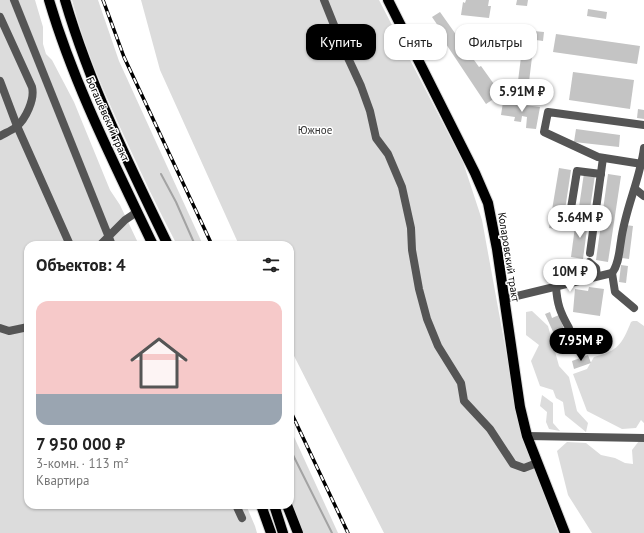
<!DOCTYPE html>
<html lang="ru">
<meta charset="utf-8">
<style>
:root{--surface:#fff;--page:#f2f2f2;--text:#222;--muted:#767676;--line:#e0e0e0;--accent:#000}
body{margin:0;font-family:"PT Sans",sans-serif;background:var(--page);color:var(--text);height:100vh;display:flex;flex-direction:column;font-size:15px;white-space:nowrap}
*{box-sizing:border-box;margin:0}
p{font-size:13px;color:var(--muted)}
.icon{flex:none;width:22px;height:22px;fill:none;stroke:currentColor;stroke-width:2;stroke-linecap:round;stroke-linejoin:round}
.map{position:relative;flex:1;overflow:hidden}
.panel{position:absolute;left:24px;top:241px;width:270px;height:268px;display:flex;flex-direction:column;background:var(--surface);border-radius:12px;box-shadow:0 1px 3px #0004}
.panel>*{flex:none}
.banner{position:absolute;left:306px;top:24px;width:278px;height:36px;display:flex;gap:8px}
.price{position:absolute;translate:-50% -34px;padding:0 9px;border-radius:14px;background:#fff;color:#222;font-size:13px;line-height:26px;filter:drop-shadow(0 1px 2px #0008)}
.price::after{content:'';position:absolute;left:50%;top:24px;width:12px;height:9px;margin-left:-6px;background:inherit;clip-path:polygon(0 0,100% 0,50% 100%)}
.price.active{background:var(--accent);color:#fff}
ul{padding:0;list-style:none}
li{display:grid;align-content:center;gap:8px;height:212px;padding:0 12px}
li+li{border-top:1px solid var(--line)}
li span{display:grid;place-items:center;height:124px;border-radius:12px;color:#555}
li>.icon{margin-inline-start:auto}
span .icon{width:72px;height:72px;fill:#fffc;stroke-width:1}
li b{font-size:17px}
h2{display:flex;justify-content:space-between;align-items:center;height:48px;padding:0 12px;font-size:17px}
.chip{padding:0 14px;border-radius:12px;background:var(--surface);box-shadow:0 1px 3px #0004;font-size:14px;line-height:36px}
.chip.active{background:var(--accent);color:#fff}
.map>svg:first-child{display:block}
.green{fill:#dcdcdc}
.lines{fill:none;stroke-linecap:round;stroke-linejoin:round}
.stream{stroke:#a3a3a3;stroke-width:2}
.building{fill:#c4c4c4}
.major-casing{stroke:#dbdbdb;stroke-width:12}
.minor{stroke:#555;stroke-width:8}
.major{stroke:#000;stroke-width:10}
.rail-casing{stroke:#000;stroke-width:3.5}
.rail{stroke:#fff;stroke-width:2;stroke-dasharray:6;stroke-linecap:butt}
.labels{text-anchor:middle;stroke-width:3;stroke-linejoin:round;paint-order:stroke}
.street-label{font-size:11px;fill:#000;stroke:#fff}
.park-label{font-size:11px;fill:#333;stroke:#fff}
</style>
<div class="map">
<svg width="644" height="533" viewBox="0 0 644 533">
<rect width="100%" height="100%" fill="#fff"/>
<g class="green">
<path d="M0,0H35L43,27V44L46,54L52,60L74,102L110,190L120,205L139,245H28V505H246L255,526L257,533H0Z"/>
<path d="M72,0H98L119,61L203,245H177C158,209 141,173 124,136C104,92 84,47 72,0Z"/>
<path d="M141,0H379L463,162L482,220L520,428L558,533H384L290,348V245H239L160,70Z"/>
<path d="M532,311L548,326L559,366L569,377L577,411L588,423L586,432L565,415L563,402L556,398L553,390L540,386L531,361L539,345L526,335V312Z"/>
<path d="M633,321H637L644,326V423L641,420L636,428L622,429L587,411L573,374L587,369L594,357C618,351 622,344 631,322Z"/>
<path d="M542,395L553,403V423L560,431L549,429L546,422L547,412L540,406Z"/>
<path d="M290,428L338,533H302L290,501Z"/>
<path d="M639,441L644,442V533H592L568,495L557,451L567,442L586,443L601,455L615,458L625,463L633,464L632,450Z"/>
</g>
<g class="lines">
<g class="stream">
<path d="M161,174L176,202L195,245"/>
<path d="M290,449L332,533"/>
</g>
</g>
<g class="building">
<path d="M466,0H489L488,6H491L489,18L461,15L463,2L465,3Z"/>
<path d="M517,0H528L527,6L516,5Z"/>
<path d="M588,9L607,12L606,19L587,16Z"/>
<path d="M440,12L479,67L481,66L501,94L486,104L444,41L447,39L432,17Z"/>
<path d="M493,27L544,32L543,41L529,39L528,48L533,49L528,90L517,89L522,49L513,48L514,41L492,38Z"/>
<path d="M556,34L640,46L637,64L553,52Z"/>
<path d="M573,72L634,80L630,109L569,100Z"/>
<path d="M503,102L540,107L536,129L526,128L527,117L522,116L521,122L514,121L515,117L501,115Z"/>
<path d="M638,109L644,110V119L637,118Z"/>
<path d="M576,129L620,135L619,147L574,142Z"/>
<path d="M559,168L571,170L562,230L549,228Z"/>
<path d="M584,173L595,175L589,216L578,214Z"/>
<path d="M608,174L621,176L608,262L596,260Z"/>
<path d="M576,219L588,221L583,259L571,257Z"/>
<path d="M626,225L633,226L629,259L622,258Z"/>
<path d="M621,265L628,266L626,283L619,282Z"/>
<path d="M589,287L604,289L600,316L573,312L575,289L588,291Z"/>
<path d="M550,312L552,318L559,315L565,332L555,336L545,314Z"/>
<path d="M588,355L591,363L574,369L572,361Z"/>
</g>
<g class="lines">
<g class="major-casing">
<g id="major">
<path d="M49,0C74,85 115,165 153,245"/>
<path d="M65,0C90,85 129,165 168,245"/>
<path d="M388,0L475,173L488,203L497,249L520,407L527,436L565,533"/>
<path d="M261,505L271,533"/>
<path d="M274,505L283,533"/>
<path d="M287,505L298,533"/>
</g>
</g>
<g class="minor">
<path d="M14,0L112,245"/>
<path d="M324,0L342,45L361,86L370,111L376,138L388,154L402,187L411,228L412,250L419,289L427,319L438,346L461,383L464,401L490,429L513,464L524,468L537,463"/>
<path d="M0,17L32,87C35,99 26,119 16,127C11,131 5,133 0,136"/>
<path d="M0,81L17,126L70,245"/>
<path d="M642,164L598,157L544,132L548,112L644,125"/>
<path d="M635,189L644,196"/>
<path d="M568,227L577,171L601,174"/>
<path d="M100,245L125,220L137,212"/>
<path d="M590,253L603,158"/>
<path d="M589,262L596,268L597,276"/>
<path d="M612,273L615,292L634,308"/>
<path d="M556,286C557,304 560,312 569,328"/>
<path d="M504,299L612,273C619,264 619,252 621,241C625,209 640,180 644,148"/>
<path d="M0,328L9,331L28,327"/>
<path d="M527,436L644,438"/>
<path d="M236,505L242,518"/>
</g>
<use href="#major" class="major"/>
<g class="rail-casing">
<g id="rail">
<path d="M103,0L124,57L212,245"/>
<path d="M290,410L348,533"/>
</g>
</g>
<use href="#rail" class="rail"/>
</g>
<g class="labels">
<g class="street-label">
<text transform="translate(108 119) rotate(66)" y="4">Богашёвский тракт</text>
<text transform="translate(509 257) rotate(81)" y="4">Коларовский тракт</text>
</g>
<g class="park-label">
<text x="315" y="134">Южное</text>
</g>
</g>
</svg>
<b class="price" style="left:522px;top:113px">5.91M ₽</b>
<b class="price" style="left:580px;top:239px">5.64M ₽</b>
<b class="price" style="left:570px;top:293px">10M ₽</b>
<b class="price active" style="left:581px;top:362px">7.95M ₽</b>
<div class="banner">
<a class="chip active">Купить</a>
<a class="chip">Снять</a>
<a class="chip">Фильтры</a>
</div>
<section class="panel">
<h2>Объектов: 4<svg class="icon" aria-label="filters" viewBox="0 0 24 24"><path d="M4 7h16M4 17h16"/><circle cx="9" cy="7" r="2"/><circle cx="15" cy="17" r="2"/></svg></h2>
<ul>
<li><span style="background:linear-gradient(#f6c9c9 75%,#9aa5b1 0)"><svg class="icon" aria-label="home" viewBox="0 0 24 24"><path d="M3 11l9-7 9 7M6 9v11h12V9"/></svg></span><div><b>7 950 000 ₽</b><p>3-комн. · 113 m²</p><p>Квартира</p></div></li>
</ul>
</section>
</div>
